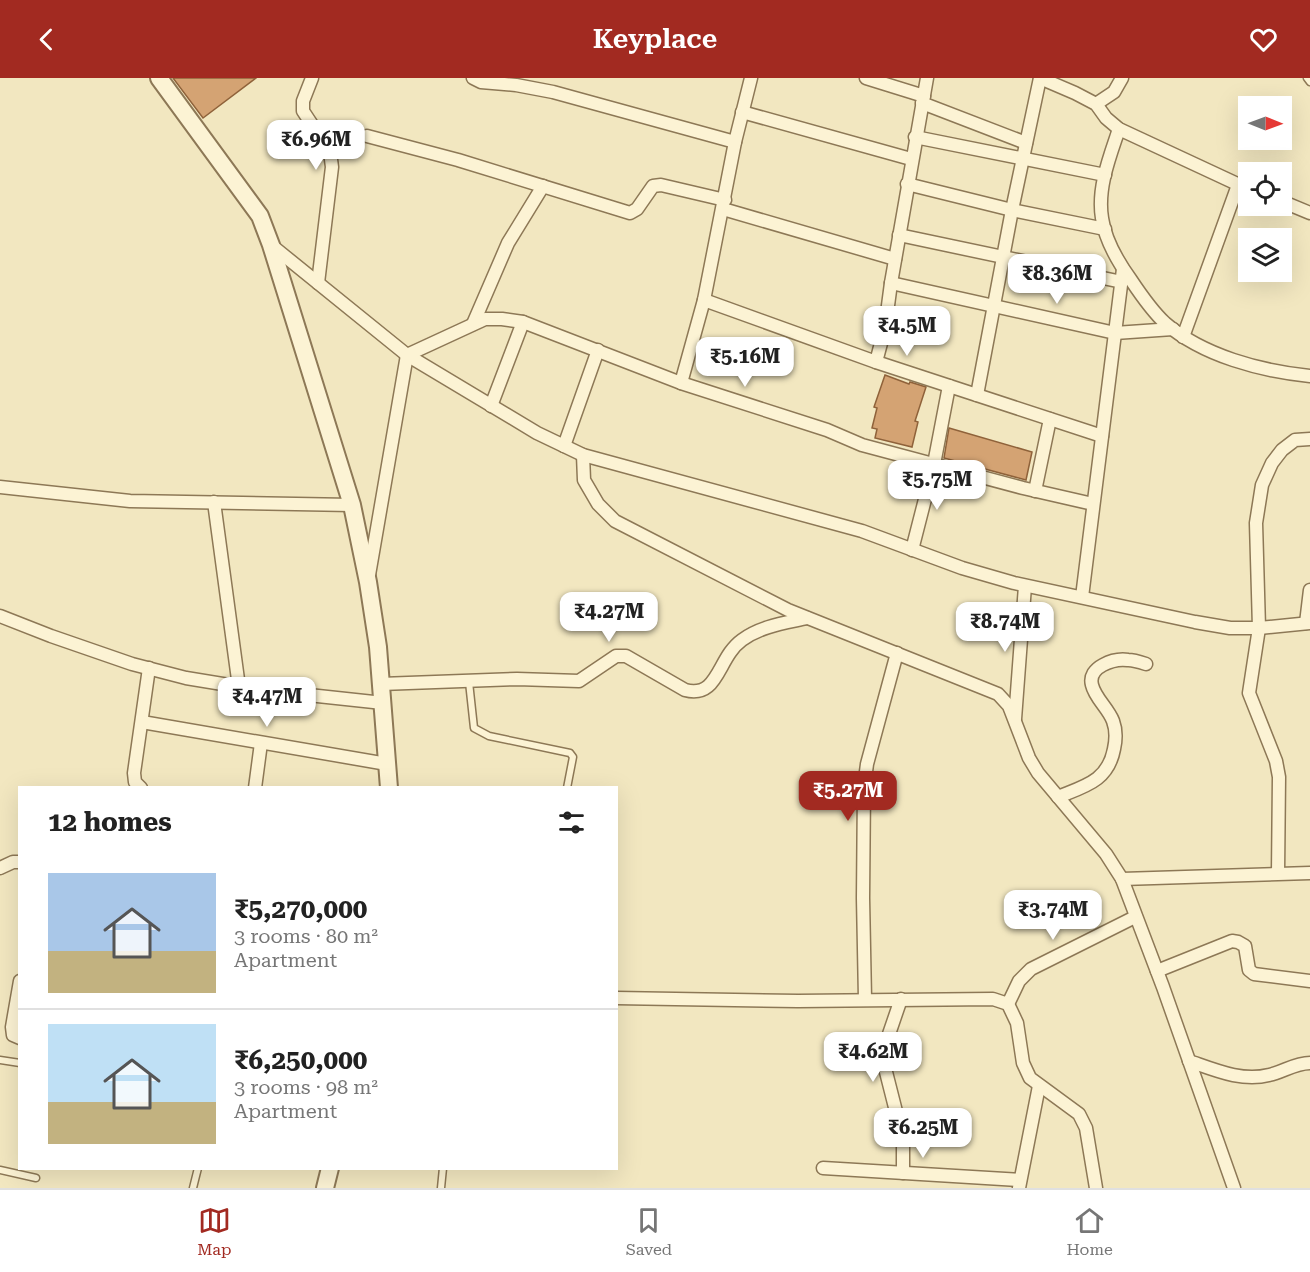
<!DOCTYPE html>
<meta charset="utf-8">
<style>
:root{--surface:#fff;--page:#f2f2f2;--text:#222;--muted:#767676;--line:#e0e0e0;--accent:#a22a21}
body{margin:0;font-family:"Roboto Serif",serif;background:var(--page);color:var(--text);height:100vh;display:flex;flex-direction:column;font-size:22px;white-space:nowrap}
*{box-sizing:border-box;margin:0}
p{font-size:20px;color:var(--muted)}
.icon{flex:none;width:33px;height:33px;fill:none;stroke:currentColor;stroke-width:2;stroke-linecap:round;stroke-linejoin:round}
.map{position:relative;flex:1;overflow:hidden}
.panel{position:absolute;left:18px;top:708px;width:600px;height:384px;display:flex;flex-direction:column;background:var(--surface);border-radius:0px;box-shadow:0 6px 24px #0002}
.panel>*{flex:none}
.needle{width:39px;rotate:91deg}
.buttons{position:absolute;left:1238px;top:18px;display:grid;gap:12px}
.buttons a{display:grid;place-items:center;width:54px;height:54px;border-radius:0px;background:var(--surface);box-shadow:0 6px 24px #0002;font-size:30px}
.price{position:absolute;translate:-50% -51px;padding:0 14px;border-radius:12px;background:#fff;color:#222;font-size:20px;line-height:39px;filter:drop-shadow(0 2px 3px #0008)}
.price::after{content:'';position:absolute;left:50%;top:36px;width:18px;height:14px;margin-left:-9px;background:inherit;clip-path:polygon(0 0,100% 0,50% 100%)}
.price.active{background:var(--accent);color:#fff}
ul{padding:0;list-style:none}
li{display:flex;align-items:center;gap:18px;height:150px;padding:0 30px}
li+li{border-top:2px solid var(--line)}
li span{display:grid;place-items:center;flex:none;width:168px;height:120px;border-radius:0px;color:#555}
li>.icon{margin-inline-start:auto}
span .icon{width:72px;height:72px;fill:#fffc;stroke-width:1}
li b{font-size:26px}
h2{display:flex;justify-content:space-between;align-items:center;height:72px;padding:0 30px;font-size:26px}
header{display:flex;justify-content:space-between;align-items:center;height:78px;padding:0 30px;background:var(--accent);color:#fff;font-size:27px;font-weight:600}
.tabs{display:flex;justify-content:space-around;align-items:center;height:84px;border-top:2px solid var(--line);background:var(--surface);font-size:16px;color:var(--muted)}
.tabs a{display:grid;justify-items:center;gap:3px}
.tabs .active{color:var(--accent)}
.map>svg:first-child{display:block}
.building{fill:#d4a373;stroke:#8f623a;stroke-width:1.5}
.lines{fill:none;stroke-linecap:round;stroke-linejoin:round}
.service-casing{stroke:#8d7856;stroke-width:9}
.minor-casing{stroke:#8d7856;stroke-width:15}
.tertiary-casing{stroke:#8d7856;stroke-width:20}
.service{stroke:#fcf3d4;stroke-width:6}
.minor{stroke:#fcf3d4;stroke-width:12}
.tertiary{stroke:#fcf3d4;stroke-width:16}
</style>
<header><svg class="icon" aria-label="back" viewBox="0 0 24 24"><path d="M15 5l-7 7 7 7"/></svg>Keyplace<svg class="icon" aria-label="heart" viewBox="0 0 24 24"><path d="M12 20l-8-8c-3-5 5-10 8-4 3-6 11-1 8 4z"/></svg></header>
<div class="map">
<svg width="1310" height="1110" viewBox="0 0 1310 1110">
<rect width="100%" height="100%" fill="#f2e7c0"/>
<g class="building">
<path d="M173,0H256L203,40Z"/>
<path d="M885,297L909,306L910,304L926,309L915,343L918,344L912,369L875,360L877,351L872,350L877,330L874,329Z"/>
<path d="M949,350L1032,374L1026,402L944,380Z"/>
</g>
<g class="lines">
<g class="service-casing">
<g id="service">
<path d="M1307,0L1310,4"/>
<path d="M469,604L474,650L489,658L570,675L573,679L567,710"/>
<path d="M0,982L20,985"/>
<path d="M0,1092L36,1100"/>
<path d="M193,1110L198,1090"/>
<path d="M441,1110L443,1090"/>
</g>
</g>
<g class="minor-casing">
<g id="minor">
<path d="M312,0L303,23V33L330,74L332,89L318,205"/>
<path d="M473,0L481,4L516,7L553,14L735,64"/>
<path d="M866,0L924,18"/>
<path d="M1040,0L1075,15L1096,26L1106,40L1119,51L1248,111"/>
<path d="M922,25L1026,65"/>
<path d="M1096,26L1114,14L1122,0"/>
<path d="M742,34L911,81"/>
<path d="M1119,51C1110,78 1097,110 1102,140C1105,162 1118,184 1131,202C1141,217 1152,233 1165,245C1203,278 1261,293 1310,298"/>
<path d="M367,58L458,82L630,135L637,131L653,108L661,107L725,122"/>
<path d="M915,59L1105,97"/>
<path d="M907,106L1012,132L1105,151"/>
<path d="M1281,123L1310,135"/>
<path d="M723,131L895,181"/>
<path d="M899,157L1122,204"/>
<path d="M271,167L407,277L537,355L583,377L862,453L962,490L1014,505L1195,544L1230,550H1259L1310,545"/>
<path d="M891,205L1115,255L1173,251"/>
<path d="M704,222L876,284L1102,358"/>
<path d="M473,246L508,165L543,108"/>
<path d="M1183,259L1238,107"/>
<path d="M876,284L885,250L891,205L927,0"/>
<path d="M681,305L704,222L735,64L751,0"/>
<path d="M977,317L1012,132L1040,0"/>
<path d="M491,328L523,244"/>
<path d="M564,368L598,272"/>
<path d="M583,377L584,402L598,426L615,443L788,532L998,616L1009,628L1029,680L1038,695L1106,776L1122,801L1163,909L1234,1110"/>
<path d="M0,409L130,423L352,427"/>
<path d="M1035,413L1050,341"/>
<path d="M214,424L239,609"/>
<path d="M912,472L934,386L949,308"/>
<path d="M369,497L407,277L485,241H502L523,244L681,305L827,352L862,367L1023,410L1093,426"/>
<path d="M1082,519L1123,191"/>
<path d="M0,538L51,558L132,586L186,600L253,611L383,625"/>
<path d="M1306,545L1310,512"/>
<path d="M381,606L517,601L579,603L616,578H626L685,612C719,621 717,580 742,562C761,548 785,545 807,540"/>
<path d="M1015,641L1025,508"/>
<path d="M142,644L387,686"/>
<path d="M141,710L135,704L134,695L149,590"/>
<path d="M255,710L261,665"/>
<path d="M1058,719C1085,708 1108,703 1114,671C1116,662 1116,651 1113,643C1108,630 1095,620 1092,607C1087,589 1114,580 1128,582C1134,582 1140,584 1146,586"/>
<path d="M0,790L13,784H20"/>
<path d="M1278,795L1279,699L1276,683L1249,615L1259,550L1256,445L1262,407L1272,385L1282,372L1295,362L1310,361"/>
<path d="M1122,801L1310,795"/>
<path d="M1157,893L1232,863L1238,864L1245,868L1249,892L1254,896L1310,903"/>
<path d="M20,903L12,949L13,957L20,960"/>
<path d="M616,920L798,923L993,921L1008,926L1017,945L1023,985L1030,1000L1079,1036L1086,1050L1096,1110"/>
<path d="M865,921L863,820L864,709L867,686L897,575"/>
<path d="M901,921L888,959L885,990L903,1061V1095"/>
<path d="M1008,926L1019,903L1031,891L1135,839"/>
<path d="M1189,983C1215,992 1242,1004 1269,997C1283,994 1295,985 1310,985"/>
<path d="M823,1090L1020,1102"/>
<path d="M1019,1110L1039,1008"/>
</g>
</g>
<g class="tertiary-casing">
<g id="tertiary">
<path d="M159,0L260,138L271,167L352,427L368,504L378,569L389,710"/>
<path d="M325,1110L330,1090"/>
</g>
</g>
<use href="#service" class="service"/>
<use href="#minor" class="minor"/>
<use href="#tertiary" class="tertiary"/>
</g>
</svg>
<div class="buttons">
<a><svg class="needle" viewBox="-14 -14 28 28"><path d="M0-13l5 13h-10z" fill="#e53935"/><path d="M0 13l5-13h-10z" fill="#767676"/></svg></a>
<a><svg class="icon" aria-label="locate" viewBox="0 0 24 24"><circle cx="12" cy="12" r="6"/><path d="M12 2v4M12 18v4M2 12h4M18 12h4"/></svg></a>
<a><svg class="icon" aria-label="layers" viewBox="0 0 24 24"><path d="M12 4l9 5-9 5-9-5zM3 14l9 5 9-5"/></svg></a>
</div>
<b class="price" style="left:316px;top:93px">₹6.96M</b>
<b class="price" style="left:1057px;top:227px">₹8.36M</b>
<b class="price" style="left:907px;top:279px">₹4.5M</b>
<b class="price" style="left:745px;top:310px">₹5.16M</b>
<b class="price" style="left:937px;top:433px">₹5.75M</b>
<b class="price" style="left:609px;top:565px">₹4.27M</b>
<b class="price" style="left:1005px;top:575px">₹8.74M</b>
<b class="price" style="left:267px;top:650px">₹4.47M</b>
<b class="price active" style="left:848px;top:744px">₹5.27M</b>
<b class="price" style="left:1053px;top:863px">₹3.74M</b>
<b class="price" style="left:873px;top:1005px">₹4.62M</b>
<b class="price" style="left:923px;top:1081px">₹6.25M</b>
<section class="panel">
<h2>12 homes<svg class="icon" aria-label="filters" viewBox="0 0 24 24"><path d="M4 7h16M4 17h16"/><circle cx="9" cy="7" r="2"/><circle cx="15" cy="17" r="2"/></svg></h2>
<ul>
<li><span style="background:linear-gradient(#a9c7e8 65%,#c2b280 0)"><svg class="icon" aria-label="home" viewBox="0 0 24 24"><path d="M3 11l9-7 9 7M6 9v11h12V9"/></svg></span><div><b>₹5,270,000</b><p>3 rooms · 80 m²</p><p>Apartment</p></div></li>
<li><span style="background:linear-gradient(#bfe0f5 65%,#c2b280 0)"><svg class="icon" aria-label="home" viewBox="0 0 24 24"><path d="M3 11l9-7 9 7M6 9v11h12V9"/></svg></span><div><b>₹6,250,000</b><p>3 rooms · 98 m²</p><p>Apartment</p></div></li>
</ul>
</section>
</div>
<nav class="tabs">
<a class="active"><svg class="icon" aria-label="map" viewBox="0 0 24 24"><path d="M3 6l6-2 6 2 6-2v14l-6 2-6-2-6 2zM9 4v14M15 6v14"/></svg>Map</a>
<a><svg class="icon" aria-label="saved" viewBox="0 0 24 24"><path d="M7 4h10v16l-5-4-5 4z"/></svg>Saved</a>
<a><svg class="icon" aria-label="home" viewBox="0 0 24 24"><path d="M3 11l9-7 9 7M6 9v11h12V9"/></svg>Home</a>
</nav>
